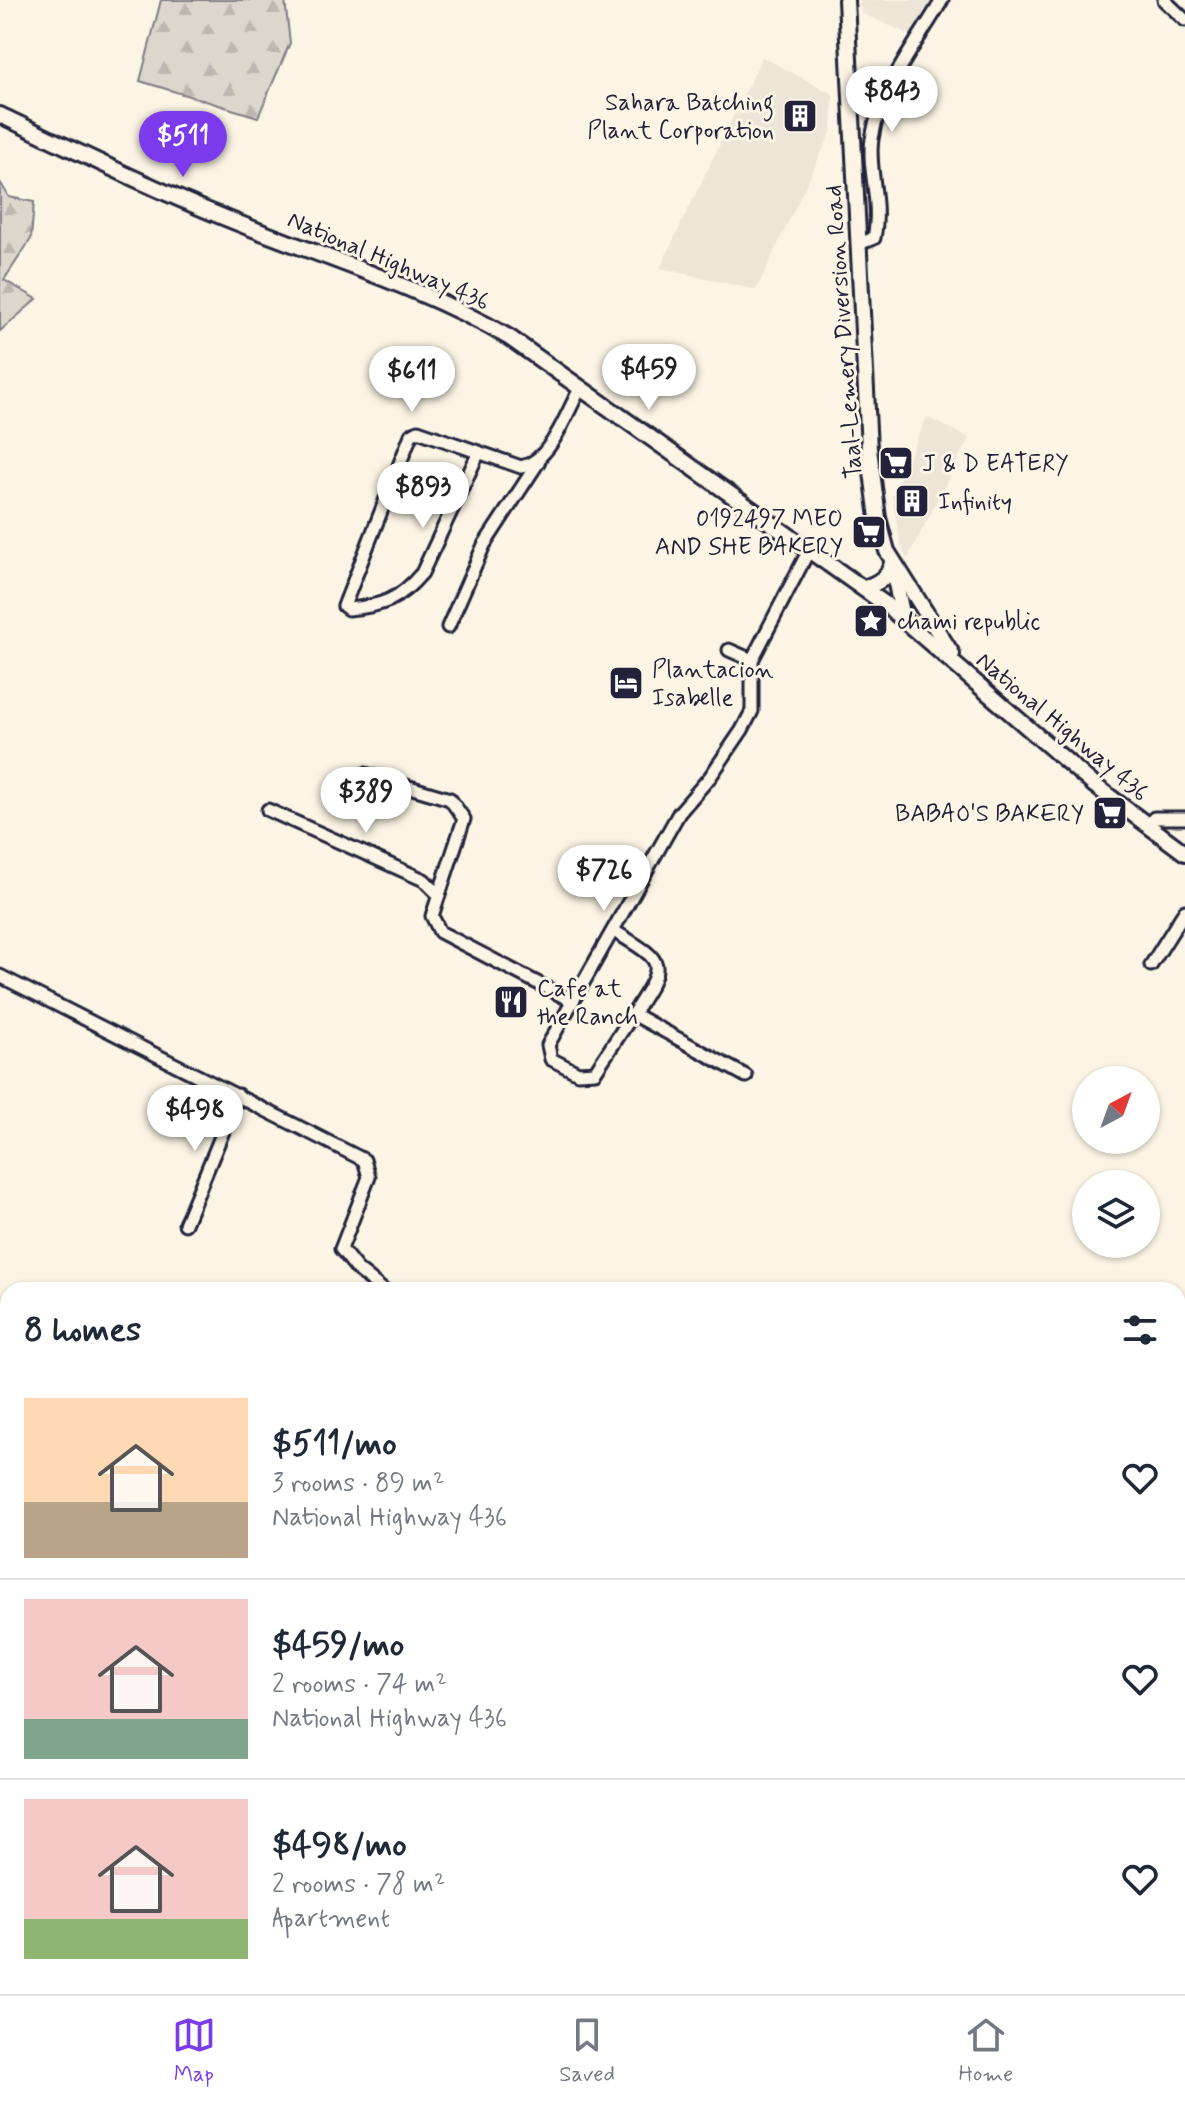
<!DOCTYPE html>
<meta charset="utf-8">
<style>
:root{--surface:#fff;--page:#f6f6f7;--text:#1f2937;--muted:#747a83;--line:#e0e1e3;--accent:#7c3aed}
body{margin:0;font-family:Mynerve,sans-serif;background:var(--page);color:var(--text);height:100vh;display:flex;flex-direction:column;font-size:30px;white-space:nowrap}
*{box-sizing:border-box;margin:0}
p{font-size:26px;color:var(--muted)}
.icon{flex:none;width:44px;height:44px;fill:none;stroke:currentColor;stroke-width:2;stroke-linecap:round;stroke-linejoin:round}
.map{position:relative;flex:1;overflow:hidden}
.sheet{position:absolute;left:0px;top:1282px;width:1186px;height:712px;display:flex;flex-direction:column;background:var(--surface);border-radius:24px 24px 0 0;box-shadow:0 2px 6px #0004}
.sheet>*{flex:none}
.needle{width:52px;rotate:41deg}
.fabs{position:absolute;left:1072px;top:1066px;display:grid;gap:16px}
.fabs a{display:grid;place-items:center;width:88px;height:88px;border-radius:50%;background:var(--surface);box-shadow:0 2px 6px #0004;font-size:40px}
.price{position:absolute;translate:-50% -68px;padding:0 18px;border-radius:28px;background:#fff;color:#222;font-size:26px;line-height:52px;filter:drop-shadow(0 2px 4px #0008)}
.price::after{content:'';position:absolute;left:50%;top:48px;width:24px;height:18px;margin-left:-12px;background:inherit;clip-path:polygon(0 0,100% 0,50% 100%)}
.price.on{background:var(--accent);color:#fff}
ul{padding:0;list-style:none}
li{display:flex;align-items:center;gap:24px;height:200px;padding:0 24px}
li+li{border-top:2px solid var(--line)}
li span{display:grid;place-items:center;flex:none;width:224px;height:160px;border-radius:0px;color:#555}
li>.icon{margin-inline-start:auto}
span .icon{width:96px;height:96px;fill:#fffc;stroke-width:1}
li b{font-size:34px}
h2{display:flex;justify-content:space-between;align-items:center;height:96px;padding:0 24px;font-size:34px}
.menu{display:flex;justify-content:space-around;align-items:center;height:112px;border-top:2px solid var(--line);background:var(--surface);font-size:22px;color:var(--muted)}
.menu a{display:grid;justify-items:center;gap:4px}
.menu .on{color:var(--accent)}
.map>svg:first-child{display:block}
.built{fill:#ece5d8}
.forest{fill:url(#forest-firs);stroke:#7f7c84;stroke-width:2}
.lines{fill:none;stroke-linecap:round;stroke-linejoin:round}
.minor-casing{stroke:#22223b;stroke-width:17}
.major-casing{stroke:#22223b;stroke-width:20}
.minor{stroke:#fcf5e5;stroke-width:11}
.major{stroke:#fcf5e5;stroke-width:14}
.labels{text-anchor:middle;stroke-width:6;stroke-linejoin:round;paint-order:stroke}
.poi-label{font-size:24px;fill:#22223b;stroke:#fcf5e5;text-anchor:start}
.street-label{font-size:24px;fill:#22223b;stroke:#fcf5e5}
</style>
<div class="map">
<svg width="1185" height="1994" viewBox="0 0 1185 1994">
<defs>
<pattern id="forest-firs" width="22" height="20" patternUnits="userSpaceOnUse" patternTransform="scale(2)"><rect width="22" height="20" fill="#dcd6cc"/><path d="M5 1l3.5 6h-7zM16 11l3.5 6h-7z" fill="#bcb7b0"/></pattern>
</defs>
<rect width="100%" height="100%" fill="#fcf5e5"/>
<filter id="ink" filterUnits="userSpaceOnUse"><feTurbulence type="fractalNoise" baseFrequency=".0125" numOctaves="2"/><feDisplacementMap in="SourceGraphic" scale="16" xChannelSelector="R" yChannelSelector="G"/><feConvolveMatrix kernelMatrix="1 2 1 2 8 2 1 2 1" color-interpolation-filters="sRGB"/></filter>
<g filter="url(#ink)">
<g class="built">
<path d="M860,0H936L916,37L861,13Z"/>
<path d="M762,57L833,94L832,130L756,290L660,268Z"/>
<path d="M927,417L969,438L907,559L900,542L892,496Z"/>
</g>
<g class="forest">
<path d="M161,0H285L290,43L258,117L140,81Z"/>
<path d="M0,182L9,197L34,202L31,239L4,280L37,299L0,331Z"/>
</g>
<g class="lines">
<g class="minor-casing">
<g id="minor">
<path d="M1164,0L1185,20"/>
<path d="M859,244L874,238C882,201 867,169 872,139C879,90 918,42 942,0"/>
<path d="M479,452L422,573C399,600 383,606 348,609L344,606L411,435L418,431L521,467C551,462 567,411 581,387"/>
<path d="M448,627L484,545L539,461"/>
<path d="M729,650L752,660"/>
<path d="M365,774L450,799L464,819L432,916L440,932L572,1001"/>
<path d="M268,810L424,880L439,895"/>
<path d="M1147,826L1154,818H1185"/>
<path d="M614,931C666,963 667,961 633,1014"/>
<path d="M1151,965L1185,911"/>
<path d="M0,976L364,1160L369,1177L341,1249L357,1269L383,1290"/>
<path d="M746,1076L633,1014L595,1072L578,1073L551,1059L548,1045L679,813L710,777L742,730L752,711V660L809,550"/>
<path d="M185,1224L238,1095"/>
<path d="M1178,1539L1185,1542"/>
<path d="M1178,1584L1185,1588"/>
<path d="M1178,1631L1185,1634"/>
<path d="M0,1654L8,1656"/>
<path d="M1178,1693L1185,1679"/>
<path d="M0,1696L8,1683"/>
<path d="M1178,1838L1185,1821"/>
<path d="M1178,1956L1185,1940"/>
<path d="M1178,1965L1185,1970"/>
<path d="M1139,1986L1149,1994"/>
<path d="M1160,1994L1164,1986"/>
</g>
</g>
<g class="major-casing">
<g id="major">
<path d="M846,0L869,449L878,518L887,551L952,654"/>
<path d="M0,115C76,151 151,188 228,219C324,258 421,286 510,338L885,604L1094,785L1185,853"/>
<path d="M893,568L903,619"/>
<path d="M864,588C878,583 888,578 892,563"/>
</g>
</g>
<use href="#minor" class="minor"/>
<use href="#major" class="major"/>
</g>
</g>
<defs>
<g id="building-square" transform="scale(1.8)"><rect x="-9" y="-9" width="18" height="18" rx="4" fill="#22223b" stroke="#fcf5e5"/><path d="M-4-6H4V6H1V3H-1V6H-4ZM-2.5-4.3h1.7v1.8h-1.7ZM.8-4.3h1.7v1.8H.8ZM-2.5-1h1.7V.8h-1.7ZM.8-1h1.7V.8H.8Z" fill="#fff"/></g>
<g id="supermarket-square" transform="scale(1.8)"><rect x="-9" y="-9" width="18" height="18" rx="4" fill="#22223b" stroke="#fcf5e5"/><path d="M-6-5.5h2.5l.6 2H6L4.5 2H-2.5L-4.4-4H-6ZM-1.5 3.2a1.3 1.3 0 1 0 .1 0ZM3 3.2a1.3 1.3 0 1 0 .1 0Z" fill="#fff"/></g>
<g id="sight-square" transform="scale(1.8)"><rect x="-9" y="-9" width="18" height="18" rx="4" fill="#22223b" stroke="#fcf5e5"/><path d="M0-6L1.8-2.2L6-1.7L2.9 1.2L3.7 5.4L0 3.3L-3.7 5.4L-2.9 1.2L-6-1.7L-1.8-2.2Z" fill="#fff"/></g>
<g id="hotel-square" transform="scale(1.8)"><rect x="-9" y="-9" width="18" height="18" rx="4" fill="#22223b" stroke="#fcf5e5"/><path d="M-6-4.5h1.5V1H6V5H4.5V3h-9V5H-6ZM-4 0a1.8 1.8 0 1 1 3.6 0ZM.5 0V-2.5h3Q6-2.5 6 0Z" fill="#fff"/></g>
<g id="restaurant-square" transform="scale(1.8)"><rect x="-9" y="-9" width="18" height="18" rx="4" fill="#22223b" stroke="#fcf5e5"/><path d="M-5-6h1v4h1v-4h1v4h1v-4h1v5L-1.5 .5V6h-2V.5L-5-1ZM5-6V6H3V1.5H1.5Q1.5-4 5-6Z" fill="#fff"/></g>
</defs>
<g fill-rule="evenodd">
<use href="#building-square" x="800" y="116"/>
<use href="#supermarket-square" x="896" y="463"/>
<use href="#building-square" x="912" y="501"/>
<use href="#supermarket-square" x="869" y="532"/>
<use href="#sight-square" x="871" y="621"/>
<use href="#hotel-square" x="626" y="683"/>
<use href="#supermarket-square" x="1110" y="813"/>
<use href="#restaurant-square" x="511" y="1002"/>
</g>
<g class="labels">
<g class="poi-label">
<text x="774" y="110" text-anchor="end">Sahara Batching<tspan x="774" dy="28">Plant Corporation</tspan></text>
<text x="922" y="471">J &amp; D EATERY</text>
<text x="938" y="509">Infinity</text>
<text x="843" y="526" text-anchor="end">0192497 MEO<tspan x="843" dy="28">AND SHE BAKERY</tspan></text>
<text x="897" y="629">chami republic</text>
<text x="652" y="677">Plantacion<tspan x="652" dy="28">Isabelle</tspan></text>
<text x="1084" y="821" text-anchor="end">BABAO'S BAKERY</text>
<text x="537" y="996">Cafe at<tspan x="537" dy="28">the Ranch</tspan></text>
</g>
<g class="street-label">
<text transform="translate(389 260) rotate(23)" y="8">National Highway 436</text>
<text transform="translate(843 332) rotate(-94)" y="8">Taal-Lemery Diversion Road</text>
<text transform="translate(1063 726) rotate(40)" y="8">National Highway 436</text>
</g>
</g>
</svg>
<div class="fabs">
<a><svg class="needle" viewBox="-14 -14 28 28"><path d="M0-13l5 13h-10z" fill="#e53935"/><path d="M0 13l5-13h-10z" fill="#747a83"/></svg></a>
<a><svg class="icon" aria-label="layers" viewBox="0 0 24 24"><path d="M12 4l9 5-9 5-9-5zM3 14l9 5 9-5"/></svg></a>
</div>
<b class="price" style="left:892px;top:134px">$843</b>
<b class="price on" style="left:183px;top:179px">$511</b>
<b class="price" style="left:649px;top:412px">$459</b>
<b class="price" style="left:412px;top:414px">$611</b>
<b class="price" style="left:423px;top:530px">$893</b>
<b class="price" style="left:366px;top:835px">$389</b>
<b class="price" style="left:604px;top:913px">$726</b>
<b class="price" style="left:195px;top:1153px">$498</b>
<section class="sheet">
<h2>8 homes<svg class="icon" aria-label="filters" viewBox="0 0 24 24"><path d="M4 7h16M4 17h16"/><circle cx="9" cy="7" r="2"/><circle cx="15" cy="17" r="2"/></svg></h2>
<ul>
<li><span style="background:linear-gradient(#ffd9b3 65%,#b9a48a 0)"><svg class="icon" aria-label="home" viewBox="0 0 24 24"><path d="M3 11l9-7 9 7M6 9v11h12V9"/></svg></span><div><b>$511/mo</b><p>3 rooms · 89 m²</p><p>National Highway 436</p></div><svg class="icon" aria-label="heart" viewBox="0 0 24 24"><path d="M12 20l-8-8c-3-5 5-10 8-4 3-6 11-1 8 4z"/></svg></li>
<li><span style="background:linear-gradient(#f6c9c9 75%,#7fa58c 0)"><svg class="icon" aria-label="home" viewBox="0 0 24 24"><path d="M3 11l9-7 9 7M6 9v11h12V9"/></svg></span><div><b>$459/mo</b><p>2 rooms · 74 m²</p><p>National Highway 436</p></div><svg class="icon" aria-label="heart" viewBox="0 0 24 24"><path d="M12 20l-8-8c-3-5 5-10 8-4 3-6 11-1 8 4z"/></svg></li>
<li><span style="background:linear-gradient(#f6c9c9 75%,#8fb573 0)"><svg class="icon" aria-label="home" viewBox="0 0 24 24"><path d="M3 11l9-7 9 7M6 9v11h12V9"/></svg></span><div><b>$498/mo</b><p>2 rooms · 78 m²</p><p>Apartment</p></div><svg class="icon" aria-label="heart" viewBox="0 0 24 24"><path d="M12 20l-8-8c-3-5 5-10 8-4 3-6 11-1 8 4z"/></svg></li>
</ul>
</section>
</div>
<nav class="menu">
<a class="on"><svg class="icon" aria-label="map" viewBox="0 0 24 24"><path d="M3 6l6-2 6 2 6-2v14l-6 2-6-2-6 2zM9 4v14M15 6v14"/></svg>Map</a>
<a><svg class="icon" aria-label="saved" viewBox="0 0 24 24"><path d="M7 4h10v16l-5-4-5 4z"/></svg>Saved</a>
<a><svg class="icon" aria-label="home" viewBox="0 0 24 24"><path d="M3 11l9-7 9 7M6 9v11h12V9"/></svg>Home</a>
</nav>
